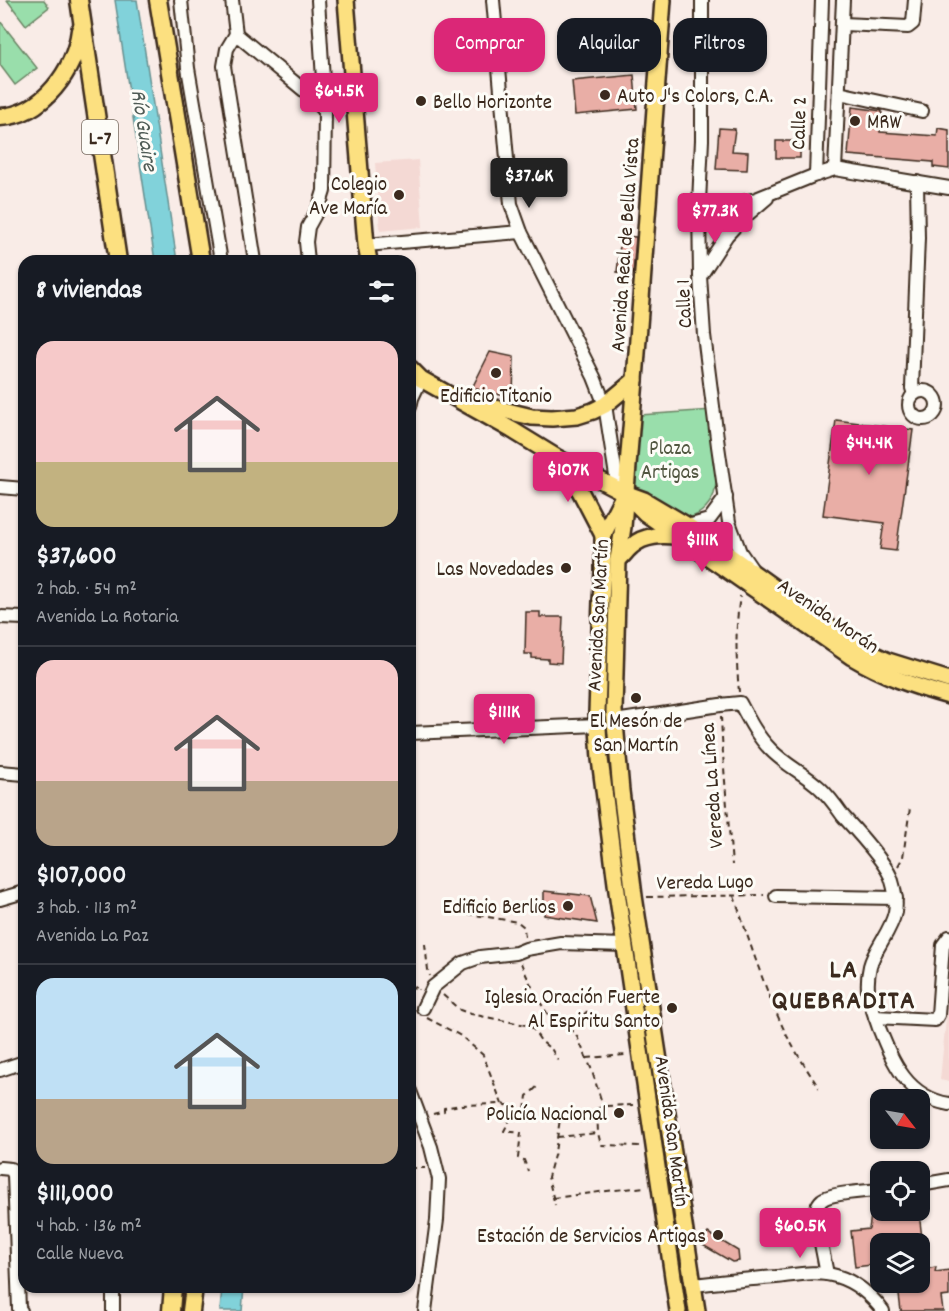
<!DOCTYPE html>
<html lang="es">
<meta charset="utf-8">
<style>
:root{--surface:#171b24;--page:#20242c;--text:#f1f3f6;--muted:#9ea1a6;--line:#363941;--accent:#db2777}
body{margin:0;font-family:Dekko,sans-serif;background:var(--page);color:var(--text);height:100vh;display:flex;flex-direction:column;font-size:22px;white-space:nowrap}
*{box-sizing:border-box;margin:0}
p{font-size:20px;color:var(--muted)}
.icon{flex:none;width:33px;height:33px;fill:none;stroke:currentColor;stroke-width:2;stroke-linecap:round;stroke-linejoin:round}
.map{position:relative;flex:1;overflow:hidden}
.side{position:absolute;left:18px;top:255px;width:398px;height:1038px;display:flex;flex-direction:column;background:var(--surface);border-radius:18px;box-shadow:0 2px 4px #0004}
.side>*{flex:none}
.top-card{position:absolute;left:434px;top:18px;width:424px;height:54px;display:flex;gap:12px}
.needle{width:39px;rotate:121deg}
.tools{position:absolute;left:870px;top:1089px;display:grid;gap:12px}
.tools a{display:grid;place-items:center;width:60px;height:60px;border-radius:12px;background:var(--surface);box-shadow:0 2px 4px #0004;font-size:30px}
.price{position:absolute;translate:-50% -51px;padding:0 14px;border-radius:6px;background:var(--accent);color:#fff;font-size:20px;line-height:39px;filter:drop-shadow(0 2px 3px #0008)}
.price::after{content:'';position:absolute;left:50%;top:36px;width:18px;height:14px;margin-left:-9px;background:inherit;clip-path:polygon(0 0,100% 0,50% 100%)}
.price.selected{background:#222;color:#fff}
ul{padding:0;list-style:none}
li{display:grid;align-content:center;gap:12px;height:318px;padding:0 18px}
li+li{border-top:2px solid var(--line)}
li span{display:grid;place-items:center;height:186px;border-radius:18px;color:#555}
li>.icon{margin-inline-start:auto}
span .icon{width:108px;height:108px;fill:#fffc;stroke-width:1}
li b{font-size:26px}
h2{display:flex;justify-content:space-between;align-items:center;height:72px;padding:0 18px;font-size:26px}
.pill{padding:0 21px;border-radius:18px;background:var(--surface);box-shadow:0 2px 4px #0004;font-size:21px;line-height:54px}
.pill.selected{background:var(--accent);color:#fff}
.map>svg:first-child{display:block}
.built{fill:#f4d9d4}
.green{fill:#99deab;stroke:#6a8464;stroke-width:1.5}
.water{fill:#81d2da;stroke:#658f8f;stroke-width:1.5}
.building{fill:#e9aea6;stroke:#3b2a1e;stroke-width:1.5}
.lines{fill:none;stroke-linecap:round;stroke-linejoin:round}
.minor-casing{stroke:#3b2a1e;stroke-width:16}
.major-casing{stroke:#3b2a1e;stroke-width:20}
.highway-casing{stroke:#3b2a1e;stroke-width:21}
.path{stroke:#3b2a1e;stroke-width:2;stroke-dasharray:6 4.5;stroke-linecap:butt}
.minor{stroke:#fdfcf7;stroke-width:12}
.major{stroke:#fce080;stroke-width:15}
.highway{stroke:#fce080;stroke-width:16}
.poi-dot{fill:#3b2a1e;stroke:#fdfcf7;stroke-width:2}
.labels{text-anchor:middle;stroke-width:6;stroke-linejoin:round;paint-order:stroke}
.shield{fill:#fdfcf7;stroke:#75695f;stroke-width:1.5}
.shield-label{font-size:20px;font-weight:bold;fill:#3b2a1e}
.poi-label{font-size:21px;fill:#3b2a1e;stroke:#fdfcf7;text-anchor:end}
.street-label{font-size:21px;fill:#3b2a1e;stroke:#fdfcf7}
.park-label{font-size:21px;fill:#525741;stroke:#fdfcf7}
.water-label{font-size:22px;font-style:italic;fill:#505c56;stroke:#fdfcf7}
.district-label{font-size:27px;font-weight:bold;letter-spacing:1.5px;fill:#3b2a1e;stroke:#fdfcf7}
</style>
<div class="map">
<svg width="949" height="1311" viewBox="0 0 949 1311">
<rect width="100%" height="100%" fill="#f9ece7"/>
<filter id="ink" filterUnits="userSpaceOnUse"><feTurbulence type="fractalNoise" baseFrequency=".0167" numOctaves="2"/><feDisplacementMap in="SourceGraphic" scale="12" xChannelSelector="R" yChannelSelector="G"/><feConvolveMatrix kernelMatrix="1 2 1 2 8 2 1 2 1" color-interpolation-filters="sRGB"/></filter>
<g filter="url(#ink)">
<g class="built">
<path d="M418,160L423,227L380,231L375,163Z"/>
<path d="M949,988V1082L940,1080Z"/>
</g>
<g class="green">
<path d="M7,0H44L49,7L26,25Z"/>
<path d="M0,21L37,68L15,85L0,65Z"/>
<path d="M713,410C714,431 720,475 714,494C709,507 697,519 682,518C674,517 632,489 621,483L625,416Z"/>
</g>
<g class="water">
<path d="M115,0H137L177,261H155Z"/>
<path d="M222,1287H244L242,1311H220Z"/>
</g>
<g class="building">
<path d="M634,75L637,109L575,115L572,81Z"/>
<path d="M852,107L882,111L880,132L937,136L938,128L949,130V169L933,167V162L848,155Z"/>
<path d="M719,128L735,129L732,151L748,152L747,170L716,169Z"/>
<rect x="776" y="141" width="24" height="17"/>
<path d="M621,236L636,237L633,274L617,272Z"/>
<path d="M490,352L514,357L513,398L472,388Z"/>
<path d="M836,420L913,430L896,551L880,549L884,523L823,515Z"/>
<path d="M526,612H540V617H563L561,663L548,662V659L532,658V654H525Z"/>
<path d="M544,891L590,896L597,923L544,915Z"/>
<path d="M885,1212L887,1217L919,1213L922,1238L894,1242V1244H880V1264L855,1267L851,1231L869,1229L871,1215Z"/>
<path d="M708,1233L738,1251L739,1261L732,1262L701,1244Z"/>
<path d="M936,1267L935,1272L949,1270V1296L941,1297L943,1311H901L898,1287L916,1285L917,1282H920V1270Z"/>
</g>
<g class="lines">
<g class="minor-casing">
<g id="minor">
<path d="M181,0L188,68L221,261"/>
<path d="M232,0L236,34L227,49L224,66L255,261"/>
<path d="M493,0L511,204L521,232L594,377L605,405L616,476L625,493"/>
<path d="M702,0V140L699,202L700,276L704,335L718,446L729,522L740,552L751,568"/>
<path d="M843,24L908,27L913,23L915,0"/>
<path d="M236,34L312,97L325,111L318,0"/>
<path d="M839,93L922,111"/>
<path d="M835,169L843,0"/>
<path d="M816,175L822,0"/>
<path d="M699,212L756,199L813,176L835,169L949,188"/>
<path d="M366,245L521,232"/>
<path d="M308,261L306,242L308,227L319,207L324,191L325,111"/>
<path d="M701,275L727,235L740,221L767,198"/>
<circle cx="923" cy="405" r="14"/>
<path d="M914,394L912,388L918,238L917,182"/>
<path d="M410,407L412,398L421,379"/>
<path d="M0,487L24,489"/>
<path d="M688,526L709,520L726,497"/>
<path d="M0,617L24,618"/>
<path d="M615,721L720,705L740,703C749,720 757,736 770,749C785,765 804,773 820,788C829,796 836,806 843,816C855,829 889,866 892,881C895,891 897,902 895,912C891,932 875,947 870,966C864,992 871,1004 879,1028C893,1063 907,1097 949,1104"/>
<path d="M410,733L598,725"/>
<path d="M0,772L24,774"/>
<path d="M776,896L896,898"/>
<path d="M0,899L24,892"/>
<path d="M423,1008L433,987L463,963L480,957L516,953L526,949L561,943L624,945"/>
<path d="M875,1017L935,1020L938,1015L943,945L949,937"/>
<path d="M0,1070L24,1062"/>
<path d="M410,1091L431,1147L439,1179L437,1220L425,1311"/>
<path d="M0,1168L11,1169L14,1175L19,1309L21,1311"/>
<path d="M920,1185L949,1180"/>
<path d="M827,1274L816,1218C816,1212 816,1205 822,1200C830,1193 868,1191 880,1190"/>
<path d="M693,1285C721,1282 748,1279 776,1277C795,1275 817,1270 836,1276C856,1282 871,1295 883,1311"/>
<path d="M113,1287V1311"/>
</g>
</g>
<g class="major-casing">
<g id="major">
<path d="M346,0L366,245L369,261"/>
<path d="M663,0L635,380L623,527L618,560L614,711L621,791L634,896L697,1311"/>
<path d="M410,368L421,379L512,430L556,457L625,493L644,500L688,526L829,627L869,652L888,661L949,680"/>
<path d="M476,408L491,407L532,417L552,418L577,416L593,411L605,405L635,380"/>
<path d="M557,459L580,491L603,535"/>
<path d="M622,498L603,535V571L601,600L597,712L600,759L618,899L678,1311"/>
<path d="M631,499L645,513L852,657C884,676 913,686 949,696"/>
<path d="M618,560C623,556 627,550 632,546C644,535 663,534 678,537"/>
</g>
</g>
<g class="highway-casing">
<g id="highway">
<path d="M79,0L118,261"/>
<path d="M158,0L201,261"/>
<path d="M0,117C43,115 75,70 80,30"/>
<path d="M171,1311L173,1287"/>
<path d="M191,1311L194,1287"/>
</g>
</g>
<g class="path">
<path d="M739,692C736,658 735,629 740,596"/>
<path d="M721,716C723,766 728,815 732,865"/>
<path d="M898,866L903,857L910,808"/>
<path d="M734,896C750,943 765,991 787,1036C797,1054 808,1071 819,1088"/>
<path d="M647,897L764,895"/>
<path d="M457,912L518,922L524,927L525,938"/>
<path d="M425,944L428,970L430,976"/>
<path d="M521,963C527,978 545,1015 557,1025C562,1028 570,1030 575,1032L591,1068L603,1106"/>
<path d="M410,988L418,987V990"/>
<path d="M443,995L460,1010L471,1014L531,1026L548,1013"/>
<path d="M427,1018L461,1036L483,1055L502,1104"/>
<path d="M531,1026L541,1041L552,1050L558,1061"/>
<path d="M567,1029L590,1009"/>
<path d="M587,1058L626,1055"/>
<path d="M633,1105L603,1106L597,1109L598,1133L601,1145L642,1146"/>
<path d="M516,1108L504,1131L521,1133L518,1158L524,1160L528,1171"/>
<path d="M525,1110L527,1096L538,1086"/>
<path d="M433,1114L444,1111V1108L461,1105L502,1104L532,1111L547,1118L560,1119L555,1152L548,1177L555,1205"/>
<path d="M557,1137L598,1133"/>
<path d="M410,1168H425"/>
<path d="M553,1198L615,1190L646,1187"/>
</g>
<use href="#minor" class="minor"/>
<use href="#major" class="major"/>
<use href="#highway" class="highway"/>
</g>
</g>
<g class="poi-dot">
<circle cx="605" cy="95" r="6"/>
<circle cx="421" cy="101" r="6"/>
<circle cx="855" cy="121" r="6"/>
<circle cx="399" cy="195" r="6"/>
<circle cx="496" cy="373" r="6"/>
<circle cx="566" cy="568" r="6"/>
<circle cx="636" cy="698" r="6"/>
<circle cx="568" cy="906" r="6"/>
<circle cx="672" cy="1008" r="6"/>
<circle cx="619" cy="1113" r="6"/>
<circle cx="718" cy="1235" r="6"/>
</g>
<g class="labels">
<rect class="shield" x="82" y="120" width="36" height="34" rx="4.5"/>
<g class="shield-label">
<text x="100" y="144">L-7</text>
</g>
<g class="poi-label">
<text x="617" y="102" text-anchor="start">Auto J's Colors, C.A.</text>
<text x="433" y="108" text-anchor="start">Bello Horizonte</text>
<text x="867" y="128" text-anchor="start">MRW</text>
<text x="387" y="190">Colegio<tspan x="387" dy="24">Ave María</tspan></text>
<text x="496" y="402" text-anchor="middle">Edificio Titanio</text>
<text x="554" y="575">Las Novedades</text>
<text x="636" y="727" text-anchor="middle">El Mesón de<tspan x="636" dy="24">San Martín</tspan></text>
<text x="556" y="913">Edificio Berlios</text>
<text x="660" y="1003">Iglesia Oración Fuerte<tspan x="660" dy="24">Al Espiritu Santo</tspan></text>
<text x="607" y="1120">Policía Nacional</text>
<text x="706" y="1242">Estación de Servicios Artigas</text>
</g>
<g class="street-label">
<text transform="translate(798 123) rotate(-88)" y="7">Calle 2</text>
<text transform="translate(624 245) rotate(-86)" y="7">Avenida Real de Bella Vista</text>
<text transform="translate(683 304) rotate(-93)" y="7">Calle 1</text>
<text transform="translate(597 615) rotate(-87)" y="7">Avenida San Martín</text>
<text transform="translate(829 615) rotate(34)" y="7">Avenida Morán</text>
<text transform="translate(711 786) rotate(-94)" y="7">Vereda La Línea</text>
<text transform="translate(705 881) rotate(-1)" y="7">Vereda Lugo</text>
<text transform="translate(673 1131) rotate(82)" y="7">Avenida San Martín</text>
</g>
<g class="park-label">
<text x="670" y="454">Plaza<tspan x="670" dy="24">Artigas</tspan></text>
</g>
<g class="water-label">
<text transform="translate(146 130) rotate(81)" y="8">Río Guaire</text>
</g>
<g class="district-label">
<text x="844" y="977">LA<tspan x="844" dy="31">QUEBRADITA</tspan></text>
</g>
</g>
</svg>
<div class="tools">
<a><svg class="needle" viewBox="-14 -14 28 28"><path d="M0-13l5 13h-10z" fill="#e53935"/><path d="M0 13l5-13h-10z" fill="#9ea1a6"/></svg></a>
<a><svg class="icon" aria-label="locate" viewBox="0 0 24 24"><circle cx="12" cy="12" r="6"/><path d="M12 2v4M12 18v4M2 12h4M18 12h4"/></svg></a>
<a><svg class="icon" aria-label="layers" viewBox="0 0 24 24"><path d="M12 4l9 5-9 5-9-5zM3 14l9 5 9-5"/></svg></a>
</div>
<b class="price" style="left:339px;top:124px">$64.5K</b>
<b class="price selected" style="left:529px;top:209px">$37.6K</b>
<b class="price" style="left:715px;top:244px">$77.3K</b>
<b class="price" style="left:869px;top:476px">$44.4K</b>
<b class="price" style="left:568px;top:503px">$107K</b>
<b class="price" style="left:702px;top:573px">$111K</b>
<b class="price" style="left:504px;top:745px">$111K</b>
<b class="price" style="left:800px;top:1259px">$60.5K</b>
<div class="top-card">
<a class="pill selected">Comprar</a>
<a class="pill">Alquilar</a>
<a class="pill">Filtros</a>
</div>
<section class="side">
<h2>8 viviendas<svg class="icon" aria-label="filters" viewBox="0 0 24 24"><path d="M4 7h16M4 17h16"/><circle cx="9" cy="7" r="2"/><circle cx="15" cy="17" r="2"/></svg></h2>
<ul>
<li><span style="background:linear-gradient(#f6c9c9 65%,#c2b280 0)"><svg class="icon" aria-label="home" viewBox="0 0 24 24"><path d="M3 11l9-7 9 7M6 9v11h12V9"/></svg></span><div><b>$37,600</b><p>2 hab. · 54 m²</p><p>Avenida La Rotaria</p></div></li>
<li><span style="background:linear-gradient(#f6c9c9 65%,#b9a48a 0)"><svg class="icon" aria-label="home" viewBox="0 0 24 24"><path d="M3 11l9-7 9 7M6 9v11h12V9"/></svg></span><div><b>$107,000</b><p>3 hab. · 113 m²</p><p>Avenida La Paz</p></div></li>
<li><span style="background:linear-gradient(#bfe0f5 65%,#b9a48a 0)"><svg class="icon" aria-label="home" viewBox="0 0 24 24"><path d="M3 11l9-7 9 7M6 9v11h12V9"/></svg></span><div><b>$111,000</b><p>4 hab. · 136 m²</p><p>Calle Nueva</p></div></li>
</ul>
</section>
</div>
